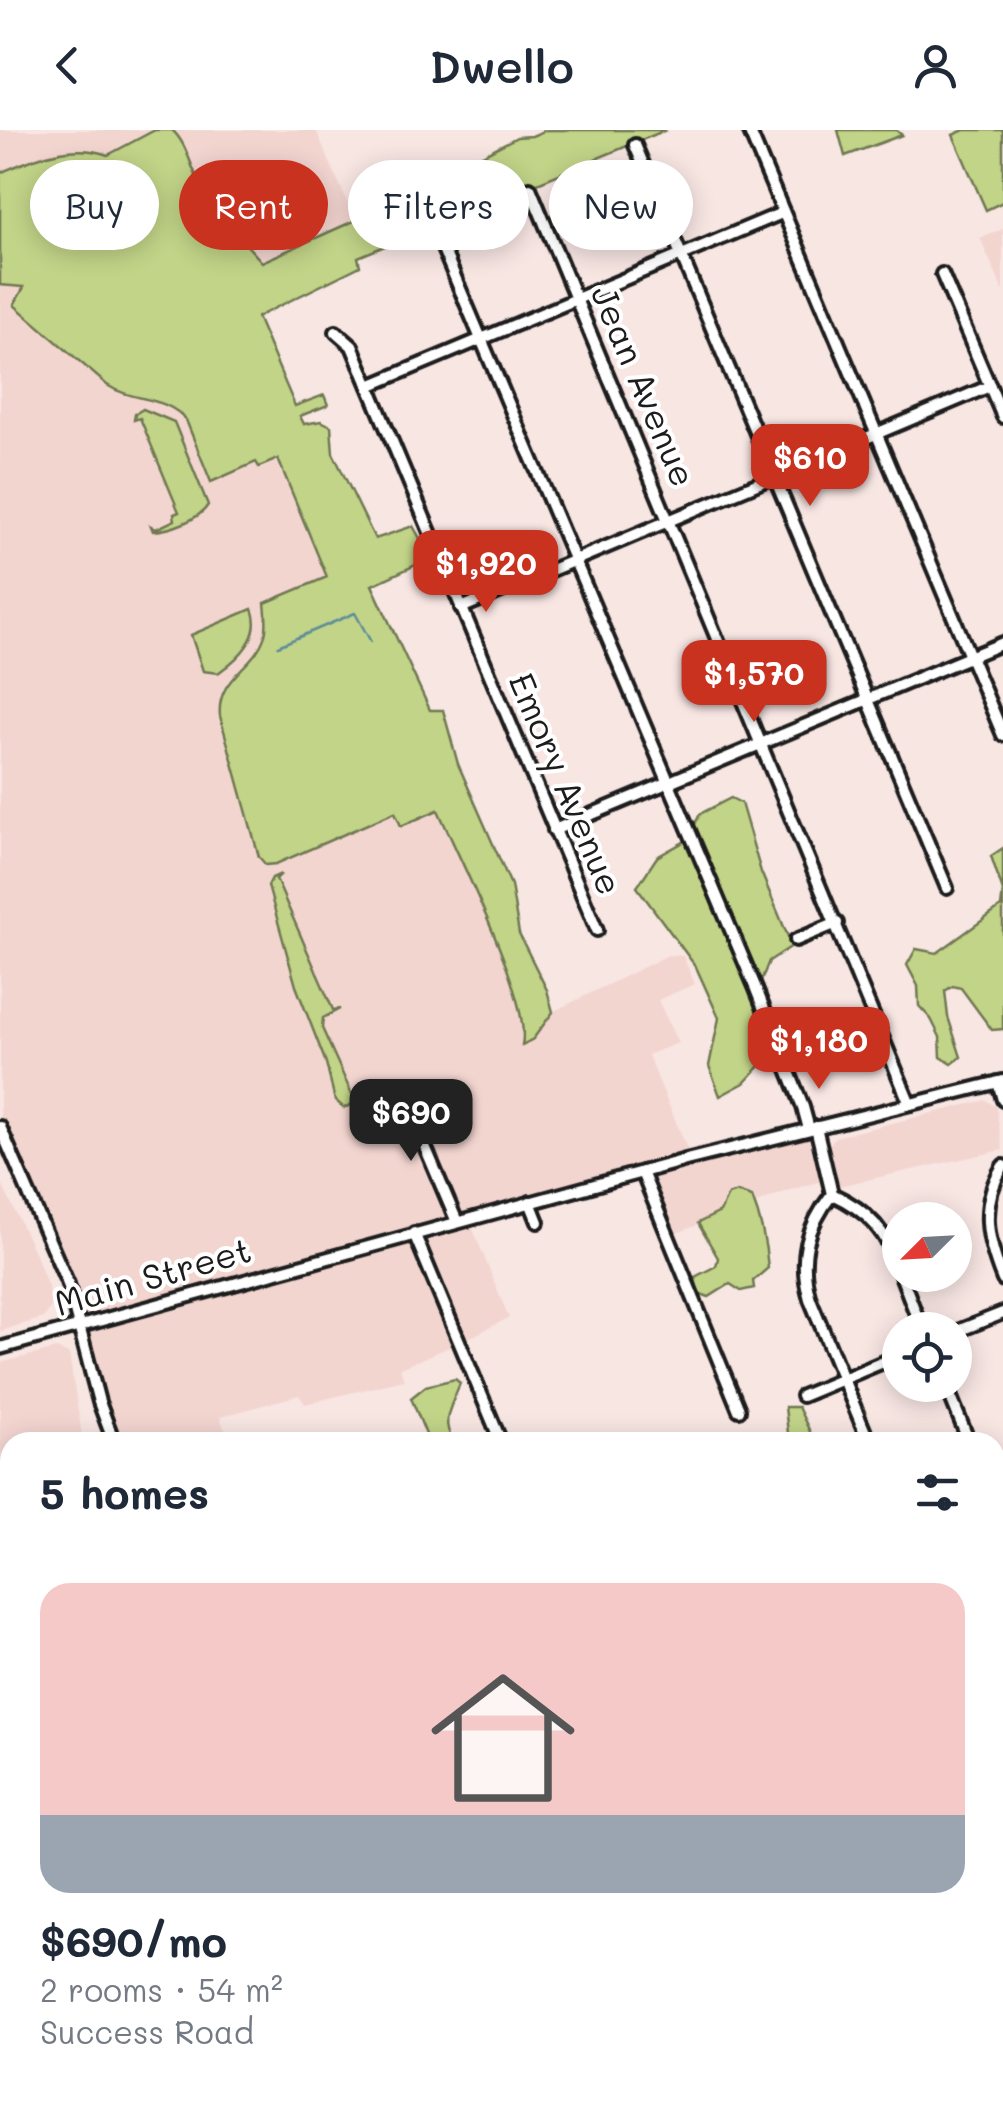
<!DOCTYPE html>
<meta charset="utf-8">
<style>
:root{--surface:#fff;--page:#f2f2f3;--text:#1f2937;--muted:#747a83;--accent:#c8321e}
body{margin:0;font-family:Mali,sans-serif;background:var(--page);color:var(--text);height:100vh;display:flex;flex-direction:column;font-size:38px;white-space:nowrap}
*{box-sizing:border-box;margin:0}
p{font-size:32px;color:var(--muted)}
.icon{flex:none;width:55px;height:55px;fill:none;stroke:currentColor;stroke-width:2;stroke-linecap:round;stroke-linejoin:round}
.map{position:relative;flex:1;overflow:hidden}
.drawer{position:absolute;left:0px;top:1302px;width:1005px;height:672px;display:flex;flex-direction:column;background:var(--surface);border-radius:30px 30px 0 0;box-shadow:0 5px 25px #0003}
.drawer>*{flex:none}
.top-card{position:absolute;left:30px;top:30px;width:945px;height:90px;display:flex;gap:20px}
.needle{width:65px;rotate:246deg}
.controls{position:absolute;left:882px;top:1072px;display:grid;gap:20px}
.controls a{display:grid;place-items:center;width:90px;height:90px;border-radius:50%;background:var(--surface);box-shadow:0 5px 25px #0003;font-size:50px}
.price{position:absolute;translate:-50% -85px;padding:0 22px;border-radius:20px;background:var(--accent);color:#fff;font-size:32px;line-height:65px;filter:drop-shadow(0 2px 5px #0008)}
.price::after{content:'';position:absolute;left:50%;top:60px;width:30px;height:22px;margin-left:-15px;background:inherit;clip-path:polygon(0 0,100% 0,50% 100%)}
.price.selected{background:#222;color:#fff}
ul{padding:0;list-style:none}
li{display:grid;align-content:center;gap:20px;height:530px;padding:0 40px}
li span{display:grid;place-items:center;height:310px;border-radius:30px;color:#555}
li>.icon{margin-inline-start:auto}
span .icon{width:180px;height:180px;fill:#fffc;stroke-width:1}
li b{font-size:42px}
h2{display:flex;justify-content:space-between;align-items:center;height:120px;padding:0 40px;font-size:42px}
.tag{padding:0 35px;border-radius:45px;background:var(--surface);box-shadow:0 5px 25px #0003;font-size:35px;line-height:90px}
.tag.selected{background:var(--accent);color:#fff}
header{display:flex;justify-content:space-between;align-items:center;height:130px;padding:0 40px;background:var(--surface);font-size:45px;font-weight:600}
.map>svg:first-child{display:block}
.built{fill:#f3d5d0}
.green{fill:#c2d488;stroke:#6f7852;stroke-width:2.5}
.water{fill:#8cd8eb;stroke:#5f8d98;stroke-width:2.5}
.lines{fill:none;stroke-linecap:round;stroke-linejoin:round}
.stream{stroke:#5f8d98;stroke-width:2.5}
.minor-casing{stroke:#1c1c1c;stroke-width:18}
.major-casing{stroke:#1c1c1c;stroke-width:20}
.highway-casing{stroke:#1c1c1c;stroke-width:22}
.minor{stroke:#fff;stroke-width:10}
.major{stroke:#fadf96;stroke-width:12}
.highway{stroke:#fadf96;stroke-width:15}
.rail-casing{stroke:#1c1c1c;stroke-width:6}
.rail{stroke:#fff;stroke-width:2.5;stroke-dasharray:8;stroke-linecap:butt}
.labels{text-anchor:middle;stroke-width:8;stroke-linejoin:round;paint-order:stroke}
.street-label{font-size:35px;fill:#1c1c1c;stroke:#fff}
</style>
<header><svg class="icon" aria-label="back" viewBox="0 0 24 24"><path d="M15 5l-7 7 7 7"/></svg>Dwello<svg class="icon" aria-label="person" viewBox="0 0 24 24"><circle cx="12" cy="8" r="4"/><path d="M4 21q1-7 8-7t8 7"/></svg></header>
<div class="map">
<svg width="1003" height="1973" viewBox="0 0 1003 1973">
<rect width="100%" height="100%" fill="#f8e6e3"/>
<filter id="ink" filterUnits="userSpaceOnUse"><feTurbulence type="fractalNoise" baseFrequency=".01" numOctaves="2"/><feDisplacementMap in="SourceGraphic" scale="20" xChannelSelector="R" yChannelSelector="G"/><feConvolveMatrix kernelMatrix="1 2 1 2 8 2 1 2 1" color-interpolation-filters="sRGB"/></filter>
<g filter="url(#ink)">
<g class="built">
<path d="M0,0H170L349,406L550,877L554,881L668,825L683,826L695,854L658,870L678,913L648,925L691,1028L816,997L829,1049L790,1060L669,1106L642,1042L415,1103L459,1213L400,1238L404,1250L305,1274L299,1265L220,1287L229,1312H114L82,1197L0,997Z"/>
<path d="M172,0H316L355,90L262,132L222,88L198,52L180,7Z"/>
<path d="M1003,99V161L980,108Z"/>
<path d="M986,970L996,977L1003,1020L839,1056L829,1015L835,1007Z"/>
<path d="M0,1050L38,1130L48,1157L51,1177L43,1188L0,1201Z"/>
<path d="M470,1092L509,1188L463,1211L420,1105Z"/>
<path d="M56,1219L69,1224L83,1312H10V1358L0,1317V1233Z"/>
<path d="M0,1347L10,1388V1410L0,1411Z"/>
<path d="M1003,1427V1489H995V1431Z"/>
<path d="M1003,1619V1763L995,1761V1625L998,1627Z"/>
</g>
<g class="green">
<path d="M155,0H172C188,14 190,38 202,57C219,85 240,108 262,132L365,86L517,7L532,6L546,0H666L358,127L360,136L257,187L295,276L324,265L328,275L300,286L304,294L321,291L331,296L333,323L375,409L413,396L431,428L372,455L430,580H443L458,634L511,755L519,804L547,860L553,882L533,909L522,915C532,871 459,728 438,680L401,696L395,682L276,734L266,735L259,727L220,586C216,547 255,538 265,505C268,495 266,484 265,473L327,447L278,329L259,337L256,332L211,352L186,290C166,265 132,272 107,255L14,175L24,157L0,155V43C33,28 73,12 108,25Z"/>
<path d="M838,0H896L902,5L845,26Z"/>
<path d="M964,0H1003V72L986,80L953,5Z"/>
<path d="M143,279L174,292L208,375C199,390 170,400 153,401L151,396L156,399L175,390L174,384L179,382L140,288L134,290L135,284Z"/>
<path d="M252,479C263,506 239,528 218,543L203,541L191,505Z"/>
<path d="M731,668L741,673L761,742L792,816L769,831L754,869L777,887C803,880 821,881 835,906L815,925L796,924L765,931L744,953L720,966L709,936L719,888L696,837L637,757L657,727L687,710L700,684Z"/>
<path d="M1003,718V899L992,900L961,858L953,856L945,861L948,887L961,927L952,934L941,927L940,907L931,889L919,876L918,856L907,835L916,819L937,823L1001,777L1003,761L991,726Z"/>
<path d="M281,744L276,749L333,880L340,879L323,888L322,898L353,967L376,964L344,978L335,970L326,933L296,856L268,756L272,748Z"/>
<path d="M737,1062L752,1067C761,1090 766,1113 768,1138L753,1151L754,1158L741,1161L730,1154L709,1167L698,1163L695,1147L716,1136L718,1128L698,1093L720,1082L728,1065Z"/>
<path d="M455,1249L460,1253C452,1276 439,1291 454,1312H429L411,1268L426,1256Z"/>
<path d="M785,1277H798L815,1312H789Z"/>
<path d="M1003,1513V1619L998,1628L995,1626V1514Z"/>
<path d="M0,1572L10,1574V1790L0,1789Z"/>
<path d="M0,1920L2,1940L10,1944V1965H122L145,1973H0Z"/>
<path d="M201,1965H823L780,1973H211V1968Z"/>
</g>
<g class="water">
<path d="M0,1617L10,1620V1713L0,1709Z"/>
<path d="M511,1965H610L611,1973H491Z"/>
</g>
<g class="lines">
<path class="stream" d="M278,516L355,483L371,512"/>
<g class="minor-casing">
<g id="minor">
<path d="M749,0L1003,605"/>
<path d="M635,15L947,758"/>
<path d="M530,58L910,974"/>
<path d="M435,100L756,859L803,977L809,999"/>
<path d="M942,144L1003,287"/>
<path d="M336,202L352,216L597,800"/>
<path d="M369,256L782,83"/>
<path d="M461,478L990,256"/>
<path d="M554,700L1003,513"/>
<path d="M796,810L837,793"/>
<path d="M998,952L1003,970"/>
<path d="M401,960L457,1092"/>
<path d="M0,997L68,1154L99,1272L114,1312"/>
<path d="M816,997L832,1064C807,1097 798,1128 810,1169L869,1312"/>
<path d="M1003,1036C979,1075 987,1110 1003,1150"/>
<path d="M642,1042L739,1280"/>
<path d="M832,1064C869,1081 888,1103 900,1142"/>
<path d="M530,1072L538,1092"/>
<path d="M414,1103L501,1312"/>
<path d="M901,1145L922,1200"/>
<path d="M955,1202L1003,1183"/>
<path d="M0,1218L686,1030L1003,951"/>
<path d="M946,1255L969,1312"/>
<path d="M802,1266L900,1225"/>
<path d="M995,1375L1003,1395"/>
<path d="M0,1826L10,1829"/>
<path d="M995,1846L1003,1833"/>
<path d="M995,1896L1003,1902"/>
<path d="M995,1957L1003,1953"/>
<path d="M969,1973L979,1965"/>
</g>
</g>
<g class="major-casing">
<g id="major">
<path d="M0,1903L10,1907"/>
<path d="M166,1965L191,1973"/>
<path d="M372,1973L412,1965"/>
</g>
</g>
<g class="highway-casing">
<g id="highway">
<path d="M0,1475H10"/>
<path d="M0,1497L10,1498"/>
<path d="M0,1515H10"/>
<path d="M0,1539L10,1542"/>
<path d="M995,1769L1003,1772"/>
<path d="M995,1790L1003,1793"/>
</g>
</g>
<use href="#minor" class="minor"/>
<use href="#major" class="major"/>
<use href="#highway" class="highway"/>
<g class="rail-casing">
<g id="rail">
<path d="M0,1435H10"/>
<path d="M995,1504H1003"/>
</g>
</g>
<use href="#rail" class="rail"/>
</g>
</g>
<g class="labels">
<g class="street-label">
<text transform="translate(643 256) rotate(67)" y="12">Jean Avenue</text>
<text transform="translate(565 654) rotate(67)" y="12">Emory Avenue</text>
<text transform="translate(153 1147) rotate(-16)" y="12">Main Street</text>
</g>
</g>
</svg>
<div class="controls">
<a><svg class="needle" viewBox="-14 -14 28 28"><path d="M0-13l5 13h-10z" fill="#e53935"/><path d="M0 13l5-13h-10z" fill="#747a83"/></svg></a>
<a><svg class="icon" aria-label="locate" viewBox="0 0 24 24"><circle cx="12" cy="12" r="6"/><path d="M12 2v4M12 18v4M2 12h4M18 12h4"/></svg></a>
</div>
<b class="price" style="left:810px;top:379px">$610</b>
<b class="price" style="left:486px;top:485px">$1,920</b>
<b class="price" style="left:754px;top:595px">$1,570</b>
<b class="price" style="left:819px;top:962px">$1,180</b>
<b class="price selected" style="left:411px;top:1034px">$690</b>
<div class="top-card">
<a class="tag">Buy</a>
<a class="tag selected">Rent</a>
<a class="tag">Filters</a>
<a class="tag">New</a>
</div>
<section class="drawer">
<h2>5 homes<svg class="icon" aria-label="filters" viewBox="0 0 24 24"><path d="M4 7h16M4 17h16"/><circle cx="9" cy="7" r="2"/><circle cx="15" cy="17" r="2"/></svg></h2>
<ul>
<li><span style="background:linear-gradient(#f6c9c9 75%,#9aa5b1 0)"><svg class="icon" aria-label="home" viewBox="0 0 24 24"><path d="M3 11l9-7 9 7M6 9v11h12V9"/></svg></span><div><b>$690/mo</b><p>2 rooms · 54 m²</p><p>Success Road</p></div></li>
</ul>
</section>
</div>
